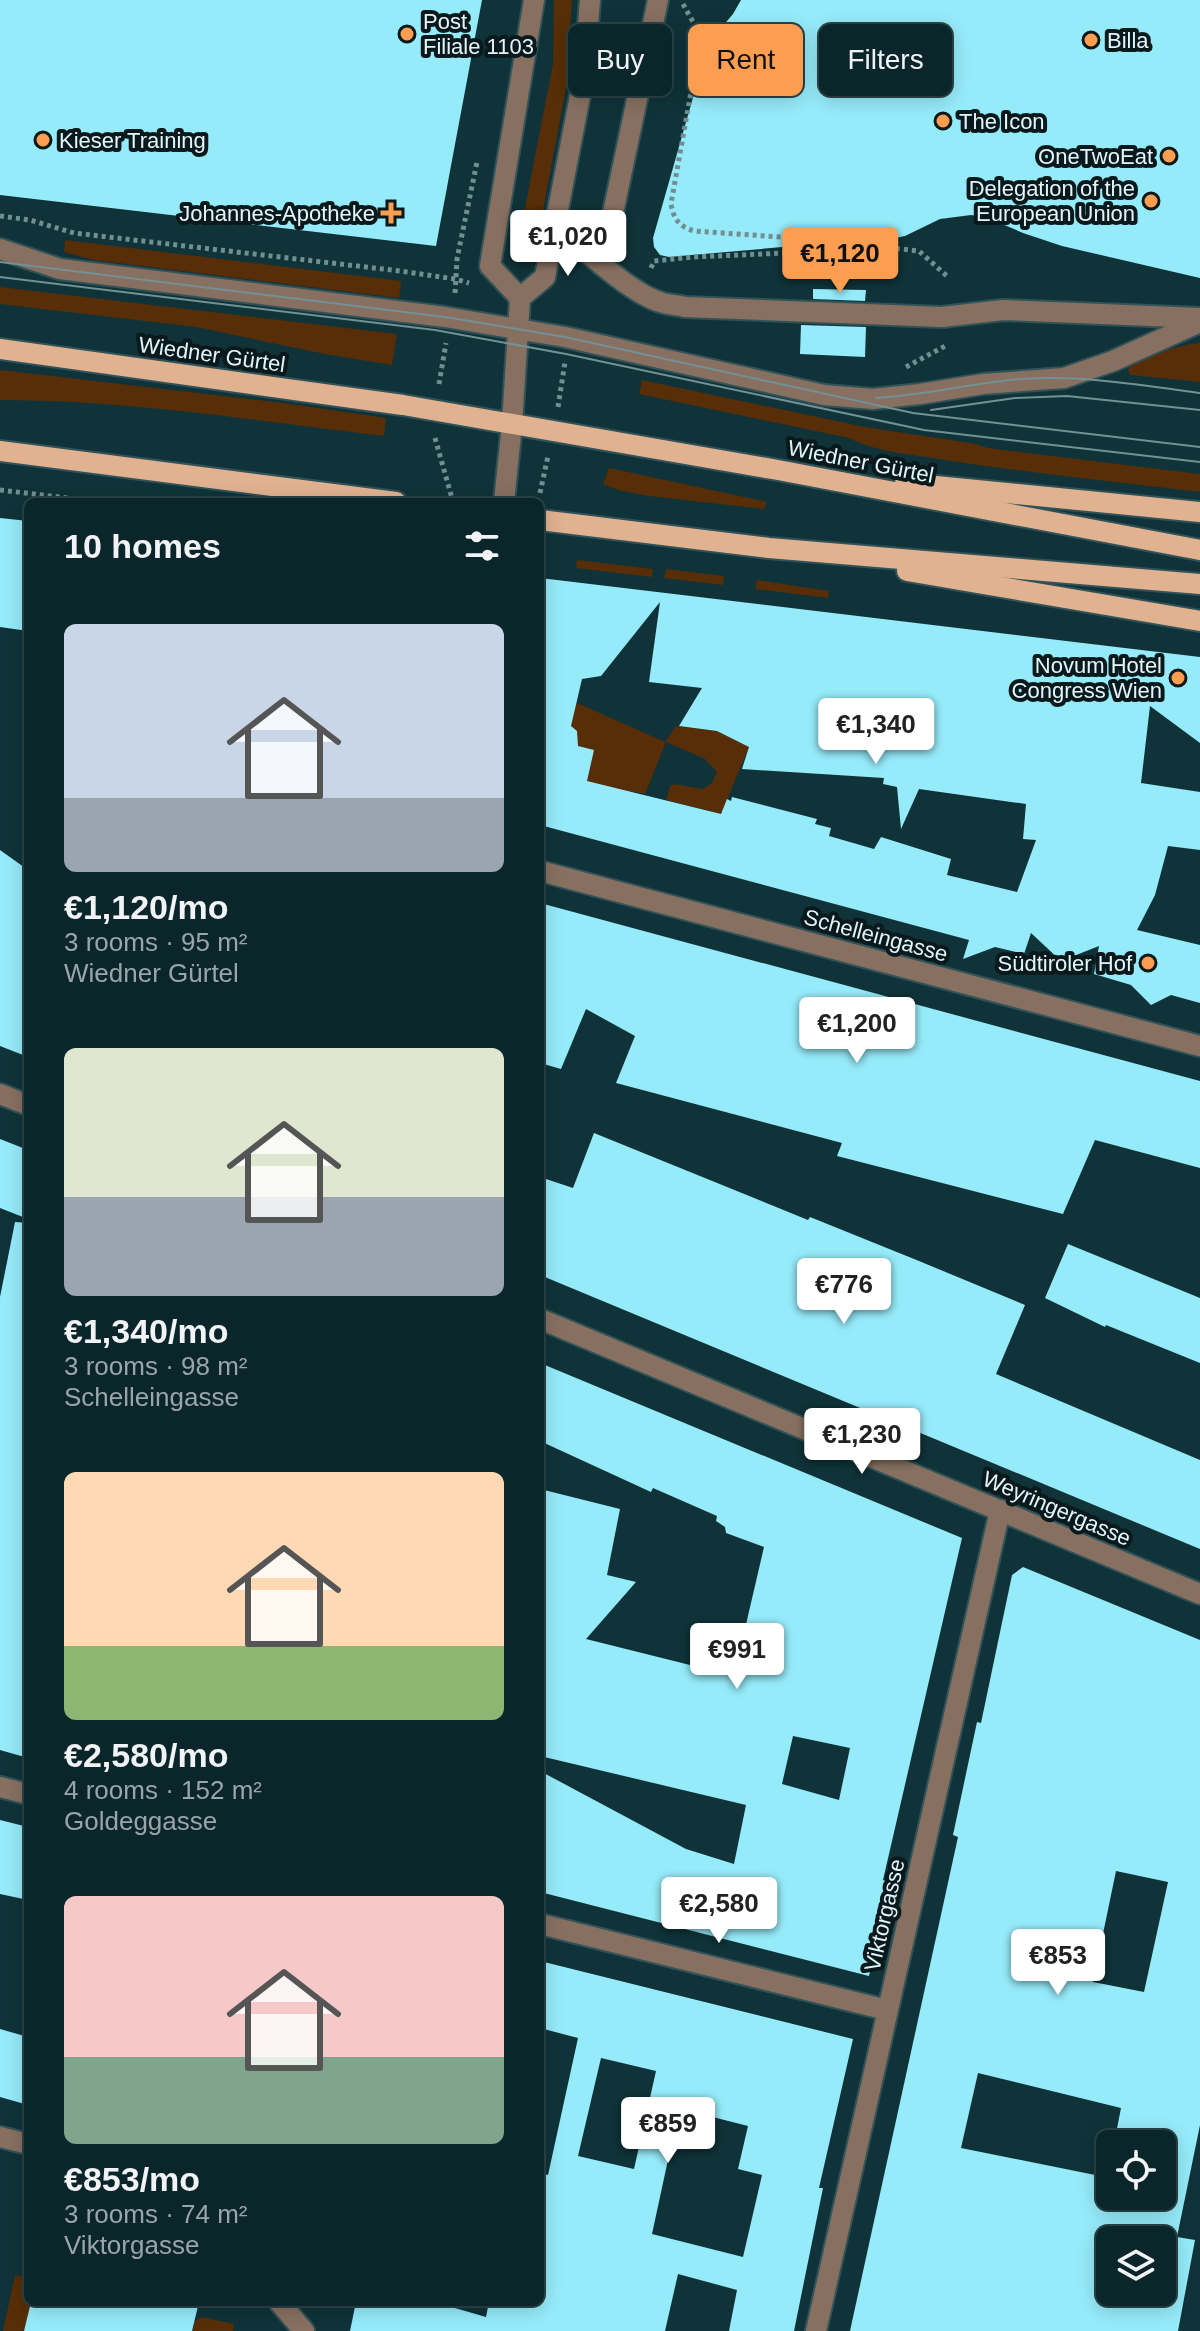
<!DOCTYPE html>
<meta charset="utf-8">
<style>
:root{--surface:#0b262b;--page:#193237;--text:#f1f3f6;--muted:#9aa5a9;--line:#2b4347;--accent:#fb9e51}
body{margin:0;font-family:Arial,sans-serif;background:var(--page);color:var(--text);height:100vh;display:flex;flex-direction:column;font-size:30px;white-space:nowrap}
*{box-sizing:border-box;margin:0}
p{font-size:26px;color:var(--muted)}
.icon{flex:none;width:44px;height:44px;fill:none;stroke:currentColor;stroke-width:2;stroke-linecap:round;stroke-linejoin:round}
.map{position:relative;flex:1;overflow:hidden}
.details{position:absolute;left:24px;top:498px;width:520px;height:1808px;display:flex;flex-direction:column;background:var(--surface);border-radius:12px;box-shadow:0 4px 20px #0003,0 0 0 2px var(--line)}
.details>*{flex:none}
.hud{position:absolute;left:568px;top:24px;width:512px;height:72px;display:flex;gap:16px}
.fabs{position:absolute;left:1096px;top:2130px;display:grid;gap:16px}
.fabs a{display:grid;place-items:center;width:80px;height:80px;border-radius:12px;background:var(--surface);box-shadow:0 4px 20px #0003,0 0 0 2px var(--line);font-size:40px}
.price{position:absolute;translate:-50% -68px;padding:0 18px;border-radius:8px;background:#fff;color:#222;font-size:26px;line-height:52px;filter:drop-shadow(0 2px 4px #0008)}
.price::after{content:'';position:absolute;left:50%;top:48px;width:24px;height:18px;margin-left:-12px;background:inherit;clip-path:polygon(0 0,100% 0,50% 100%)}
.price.selected{background:var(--accent);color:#111}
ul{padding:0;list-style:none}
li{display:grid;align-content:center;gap:16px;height:424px;padding:0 40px}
li span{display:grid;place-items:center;height:248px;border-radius:12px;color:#555}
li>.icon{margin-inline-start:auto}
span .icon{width:144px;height:144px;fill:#fffc;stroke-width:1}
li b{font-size:34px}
h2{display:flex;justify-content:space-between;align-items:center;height:96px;padding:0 40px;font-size:34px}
.pill{padding:0 28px;border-radius:12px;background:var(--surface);box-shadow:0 4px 20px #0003,0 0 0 2px var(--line);font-size:28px;line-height:72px}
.pill.selected{background:var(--accent);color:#111}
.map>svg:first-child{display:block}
.green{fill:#572e07}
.building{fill:#96ebfa;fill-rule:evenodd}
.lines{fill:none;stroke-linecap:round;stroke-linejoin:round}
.minor-casing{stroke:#315258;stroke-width:24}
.major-casing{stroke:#315258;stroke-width:24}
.path{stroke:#718e92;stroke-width:5;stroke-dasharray:4 4;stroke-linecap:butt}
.minor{stroke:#877060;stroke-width:20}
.major{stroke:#e1b290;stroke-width:20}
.tram{stroke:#739094;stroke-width:2}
.poi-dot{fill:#fb9e51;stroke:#0a191b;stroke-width:3}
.labels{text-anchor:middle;stroke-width:8;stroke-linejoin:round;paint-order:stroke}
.poi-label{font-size:22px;fill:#e2f6f9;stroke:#0a191b;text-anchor:end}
.street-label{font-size:22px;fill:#e2f6f9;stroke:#0a191b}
</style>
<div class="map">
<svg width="1200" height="2331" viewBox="0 0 1200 2331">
<rect width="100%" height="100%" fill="#0f3339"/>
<g class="green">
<path d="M554,0H572L566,88L533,263L515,259L553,64Z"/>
<path d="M65,240L401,281L399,298L94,260L64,252Z"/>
<path d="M0,287L397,334L392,365L325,354L196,327L0,304Z"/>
<path d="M1200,343V382L1131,375L1128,370L1130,366C1153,355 1175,345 1200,343Z"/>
<path d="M0,370L283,403L386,418L384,436C256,421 129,400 0,400Z"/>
<path d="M642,380L865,427L976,444L988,448L1200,474V492C1115,482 1029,473 945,460C913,454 878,453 849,438L639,394Z"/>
<path d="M609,468L767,502L764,509L649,496L618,490L603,484Z"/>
<path d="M577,560L653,569L652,577L576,568Z"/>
<path d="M666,569L724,576L723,585L664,578Z"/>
<path d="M757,580L829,591L828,598L755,589Z"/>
<path d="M575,702L665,742L676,726L717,731L749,747L721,814L666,800L670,786L674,784L703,789L712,783L717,772L705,759L666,742L645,794L630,791L627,801L578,788V747L574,744L577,732L569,727Z"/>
<path d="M15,2275L28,2278V2302H31L25,2329L21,2331H3Z"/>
<path d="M202,2317L234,2324L233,2331H192L195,2321Z"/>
</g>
<g class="building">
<path d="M0,0H482L436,246L0,195Z"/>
<path d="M741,0H1200V278L1062,246L1023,233L988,218L971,215L940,219L905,236L798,258L794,246L669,257L660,255L654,247L653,238L704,59L716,34L733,14Z"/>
<path d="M813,289L866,290L865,301L813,299Z"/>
<path d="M801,325L866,327L865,357L800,354Z"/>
<path d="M0,518L28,521V631L0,627Z"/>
<path d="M540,578L1200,657V743L1150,706L1141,783L1200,792V850L1168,846L1155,895L1137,930L1200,945V1003L1171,995L1151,1005L1131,985L1094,974L1099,946L1061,961L1031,933L1024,954L995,947L963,959L969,940L540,825ZM660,602L649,682L702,688L679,726L717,731L749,747L742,769L884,778L883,784L897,787L901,829L919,789L1026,804L1023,839L1036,840L1017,892L947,875L951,859L881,837L874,849L829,836L831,828L815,824L817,819L732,797L731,801L727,799L721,814L587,781L594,750L578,746L577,731L571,726L582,679L601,676Z"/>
<path d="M0,850L28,870V1057L0,1046Z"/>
<path d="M540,903L1200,1081V1168L1095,1140L1063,1214L837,1156L842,1143L616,1083L635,1036L586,1009L561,1069L540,1063Z"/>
<path d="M594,1133L808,1220L810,1217L919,1261L1025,1305L996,1374L1200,1460V1549L540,1275V1177L573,1188Z"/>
<path d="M0,1139L28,1150V1219L0,1208Z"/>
<path d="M15,1222L28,1223V1758L0,1750V1297Z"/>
<path d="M1068,1244L1200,1298V1363L1106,1325L1105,1327L1045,1298Z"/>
<path d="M540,1363L962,1538L883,1880L890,1883L869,1976L540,1892V1771L686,1849L734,1864L746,1805L540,1756V1489L620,1509L607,1575L636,1582L586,1639L734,1676L764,1547L726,1533L725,1527L716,1521L717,1516L653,1488L651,1492L540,1441ZM793,1736L850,1748L839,1800L782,1784Z"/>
<path d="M1023,1567L1200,1640V2125L1177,2237L1195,2240L1178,2331H850L958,1837L953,1835L977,1722L981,1723L1012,1575ZM1116,1871L1168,1882L1144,1992L1093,1982ZM978,2073L1121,2108L1114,2144H1162V2196H1110V2178L961,2148ZM1110,2240H1162V2292H1110Z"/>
<path d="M0,1820L28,1827V1900L0,1894Z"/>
<path d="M540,1961L853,2039L819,2188H823L794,2331H729L737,2290L678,2274L665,2331H350L356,2302H434L486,2317L489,2302H540V2173L548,2175L578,2038L540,2028ZM601,2058L656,2071L634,2169L578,2156ZM681,2109L748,2126L738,2169L762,2175L743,2257L652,2234L674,2132H676Z"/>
<path d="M0,2029L28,2037V2105L0,2097Z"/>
<path d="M31,2302H199L192,2331H24Z"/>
</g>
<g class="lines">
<g class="minor-casing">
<g id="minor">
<path d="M556,223C579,246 630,293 660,302C668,305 677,305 685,307L942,317L1003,310L1200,318"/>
<path d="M0,249L60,269L445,317L565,337L824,395L873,399L920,394L983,384L1064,378L1113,361L1200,322"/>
<path d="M602,265L658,0"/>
<path d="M520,298L490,266L534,0"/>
<path d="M504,502L512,424L520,298L545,277L584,75L590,0"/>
<path d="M540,871L1200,1046"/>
<path d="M0,1094L28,1105"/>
<path d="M540,1319L1200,1594"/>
<path d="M0,1787L28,1794"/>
<path d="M540,1924L887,2010"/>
<path d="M0,2137L28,2144"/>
<path d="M279,2302L304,2331"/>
<path d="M816,2331L1000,1510"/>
</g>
</g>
<g class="major-casing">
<g id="major">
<path d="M0,349L403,405L778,470L1200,550"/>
<path d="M0,451L396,502"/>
<path d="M905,483L1200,512"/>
<path d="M540,520L769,548L1200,584"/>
<path d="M907,571L1200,621"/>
</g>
</g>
<g class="path">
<path d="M683,4L701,36L671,204C674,220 679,226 694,231L809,239L919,251L948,277"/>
<path d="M0,216L30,220L74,233L400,271L455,279L469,283"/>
<path d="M651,268L654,261L693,257L809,252V232"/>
<path d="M455,293L457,259L477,162"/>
<path d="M906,367L947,345"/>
<path d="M439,384L446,343"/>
<path d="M558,407L565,362"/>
<path d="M435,438L453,502"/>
<path d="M0,490L101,502"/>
<path d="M540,493L548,456"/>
</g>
<use href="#minor" class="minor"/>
<use href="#major" class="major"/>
<g class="tram">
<path d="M0,262L445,317L565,337L913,413L1200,447"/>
<path d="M0,277L435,330L566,354L924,430L1200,462"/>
<path d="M876,398C925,395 973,383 1022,379C1082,375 1141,385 1200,393"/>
<path d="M931,410L1015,398L1067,396L1200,410"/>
</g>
</g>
<g class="poi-dot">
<circle cx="407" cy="34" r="8"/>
<circle cx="1091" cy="40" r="8"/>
<circle cx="943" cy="121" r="8"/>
<circle cx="43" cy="140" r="8"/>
<circle cx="1169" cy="156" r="8"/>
<circle cx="1151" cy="201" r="8"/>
<path d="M387 201h8v8h8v8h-8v8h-8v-8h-8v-8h8z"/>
<circle cx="1178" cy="678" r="8"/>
<circle cx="1148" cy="963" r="8"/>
</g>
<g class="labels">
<g class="poi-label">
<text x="423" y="29" text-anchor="start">Post<tspan x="423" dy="25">Filiale 1103</tspan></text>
<text x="1107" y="48" text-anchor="start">Billa</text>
<text x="959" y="129" text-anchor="start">The Icon</text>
<text x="59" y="148" text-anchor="start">Kieser Training</text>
<text x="1153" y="164">OneTwoEat</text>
<text x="1135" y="196">Delegation of the<tspan x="1135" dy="25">European Union</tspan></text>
<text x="375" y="221">Johannes-Apotheke</text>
<text x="1162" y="673">Novum Hotel<tspan x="1162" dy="25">Congress Wien</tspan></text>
<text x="1132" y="971">Südtiroler Hof</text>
</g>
<g class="street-label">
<text transform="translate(212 354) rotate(8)" y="8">Wiedner Gürtel</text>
<text transform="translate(861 461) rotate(11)" y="8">Wiedner Gürtel</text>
<text transform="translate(876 935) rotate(15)" y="8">Schelleingasse</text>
<text transform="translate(1057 1508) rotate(23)" y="8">Weyringergasse</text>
<text transform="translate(884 1915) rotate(-77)" y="8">Viktorgasse</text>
</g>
</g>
</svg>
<div class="fabs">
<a><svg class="icon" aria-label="locate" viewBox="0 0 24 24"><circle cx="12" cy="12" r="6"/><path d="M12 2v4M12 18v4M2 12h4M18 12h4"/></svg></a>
<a><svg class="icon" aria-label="layers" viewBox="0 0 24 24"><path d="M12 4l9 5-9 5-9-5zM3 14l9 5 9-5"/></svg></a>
</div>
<b class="price" style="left:568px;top:278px">€1,020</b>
<b class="price selected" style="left:840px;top:295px">€1,120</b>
<b class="price" style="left:876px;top:766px">€1,340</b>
<b class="price" style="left:857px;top:1065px">€1,200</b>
<b class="price" style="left:844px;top:1326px">€776</b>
<b class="price" style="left:862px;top:1476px">€1,230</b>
<b class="price" style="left:737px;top:1691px">€991</b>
<b class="price" style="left:719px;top:1945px">€2,580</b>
<b class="price" style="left:1058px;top:1997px">€853</b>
<b class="price" style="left:668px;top:2165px">€859</b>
<div class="hud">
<a class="pill">Buy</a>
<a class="pill selected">Rent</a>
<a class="pill">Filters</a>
</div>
<section class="details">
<h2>10 homes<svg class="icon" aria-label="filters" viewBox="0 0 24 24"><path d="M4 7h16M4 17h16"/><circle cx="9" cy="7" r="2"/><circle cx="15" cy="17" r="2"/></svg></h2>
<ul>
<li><span style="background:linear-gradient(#c9d6e8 70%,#9aa5b1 0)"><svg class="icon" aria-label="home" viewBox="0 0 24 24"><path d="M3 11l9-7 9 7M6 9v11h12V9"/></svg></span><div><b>€1,120/mo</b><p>3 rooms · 95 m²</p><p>Wiedner Gürtel</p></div></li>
<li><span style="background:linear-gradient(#dfe7d0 60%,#9aa5b1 0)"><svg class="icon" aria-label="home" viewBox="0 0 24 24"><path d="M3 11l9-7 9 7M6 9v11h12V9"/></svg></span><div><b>€1,340/mo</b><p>3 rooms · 98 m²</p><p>Schelleingasse</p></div></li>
<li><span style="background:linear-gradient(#ffd9b3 70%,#8fb573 0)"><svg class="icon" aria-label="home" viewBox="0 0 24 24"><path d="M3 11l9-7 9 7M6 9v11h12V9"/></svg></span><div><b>€2,580/mo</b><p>4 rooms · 152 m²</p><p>Goldeggasse</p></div></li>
<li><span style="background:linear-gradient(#f6c9c9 65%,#7fa58c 0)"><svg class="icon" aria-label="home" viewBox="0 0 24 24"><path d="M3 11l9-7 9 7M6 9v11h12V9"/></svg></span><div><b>€853/mo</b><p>3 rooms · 74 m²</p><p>Viktorgasse</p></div></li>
</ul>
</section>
</div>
